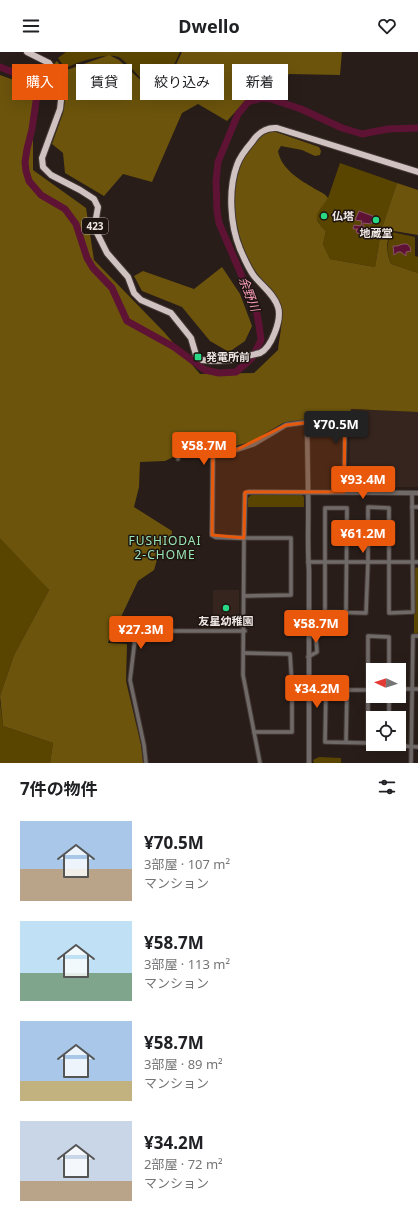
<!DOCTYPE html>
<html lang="ja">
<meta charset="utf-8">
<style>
:root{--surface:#fff;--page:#f6f6f6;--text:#202124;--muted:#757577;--accent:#ea580c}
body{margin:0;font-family:"Noto Sans","Noto Sans JP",sans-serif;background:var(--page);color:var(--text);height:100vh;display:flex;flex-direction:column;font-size:15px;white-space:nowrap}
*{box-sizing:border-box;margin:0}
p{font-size:13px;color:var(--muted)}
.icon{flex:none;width:22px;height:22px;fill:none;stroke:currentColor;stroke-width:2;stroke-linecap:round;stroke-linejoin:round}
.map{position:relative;height:711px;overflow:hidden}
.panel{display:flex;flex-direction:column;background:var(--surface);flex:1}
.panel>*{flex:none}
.guide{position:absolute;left:12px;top:12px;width:394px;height:36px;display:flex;gap:8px}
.needle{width:26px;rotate:274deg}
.controls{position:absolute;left:366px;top:611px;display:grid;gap:8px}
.controls a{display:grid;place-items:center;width:40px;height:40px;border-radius:0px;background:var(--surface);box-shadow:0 4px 16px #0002;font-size:20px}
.price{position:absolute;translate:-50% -34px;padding:0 9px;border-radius:4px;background:var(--accent);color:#fff;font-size:13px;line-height:26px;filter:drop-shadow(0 1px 2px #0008)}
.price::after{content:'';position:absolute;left:50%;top:24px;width:12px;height:9px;margin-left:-6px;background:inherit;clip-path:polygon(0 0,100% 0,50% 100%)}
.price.current{background:#222;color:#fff}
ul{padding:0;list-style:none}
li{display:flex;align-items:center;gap:12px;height:100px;padding:0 20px}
li span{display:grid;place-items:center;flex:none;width:112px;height:80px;border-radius:0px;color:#555}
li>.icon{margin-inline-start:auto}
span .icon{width:48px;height:48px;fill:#fffc;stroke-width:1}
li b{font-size:17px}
h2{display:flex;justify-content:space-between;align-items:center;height:48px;padding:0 20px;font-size:17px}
.pill{padding:0 14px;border-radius:0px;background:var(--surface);box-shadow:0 4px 16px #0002;font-size:14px;line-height:36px}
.pill.current{background:var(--accent);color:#fff}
header{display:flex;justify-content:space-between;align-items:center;height:52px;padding:0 20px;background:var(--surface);font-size:18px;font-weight:700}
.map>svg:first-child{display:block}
.built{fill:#35251e}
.green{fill:#5a4500}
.forest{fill:#6c540c}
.water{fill:#5e1335;stroke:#8a536a}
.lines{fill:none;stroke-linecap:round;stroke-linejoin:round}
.river{stroke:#5e1335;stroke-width:7}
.minor-casing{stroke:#443935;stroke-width:5.5}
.tertiary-casing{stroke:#443935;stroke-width:6}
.trunk-casing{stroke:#443935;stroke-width:8}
.minor{stroke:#6f6968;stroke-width:3.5}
.tertiary{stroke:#6f6968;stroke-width:4.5}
.trunk{stroke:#d0c2c0;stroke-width:6}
.marked{fill:#e8590c;fill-opacity:0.2;stroke:#e8590c;stroke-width:3;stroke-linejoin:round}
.poi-dot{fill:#28d885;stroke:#1e1410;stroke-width:1.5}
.labels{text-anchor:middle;stroke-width:3;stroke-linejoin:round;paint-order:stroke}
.shield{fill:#1e1410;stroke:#b0a8a4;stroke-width:1}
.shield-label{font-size:10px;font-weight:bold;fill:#efe7e4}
.poi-label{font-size:11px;font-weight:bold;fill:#efe7e4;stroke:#1e1410;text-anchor:start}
.water-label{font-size:12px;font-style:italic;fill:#f99fbd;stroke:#1e1410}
.neighbourhood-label{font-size:12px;letter-spacing:1px;fill:#99e4b5;stroke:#1e1410}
</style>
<header><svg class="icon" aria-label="menu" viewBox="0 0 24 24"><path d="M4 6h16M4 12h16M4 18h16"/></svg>Dwello<svg class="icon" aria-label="heart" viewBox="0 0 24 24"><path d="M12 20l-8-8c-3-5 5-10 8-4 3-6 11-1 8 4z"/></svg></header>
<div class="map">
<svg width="418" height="711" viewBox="0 0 418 711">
<rect width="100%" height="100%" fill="#281d19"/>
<g class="built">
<path d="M351,357L418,360V435H349L350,364Z"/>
<path d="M213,538H239V574L213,575Z"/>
</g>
<g class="green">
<path d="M66,0H180L168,26L148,34C140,26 128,11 119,5C105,0 79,10 65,16L58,6Z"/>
<path d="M340,111L397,131L381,179L375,215L330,207L323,192L326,179L320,173L316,165L318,159L328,146Z"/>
<path d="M392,180L415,185V204L418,205V221L391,212C387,201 386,191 392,180Z"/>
<path d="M251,443H302L304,445V455H248V446Z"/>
<path d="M0,483L49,538L14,603L0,644Z"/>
<path d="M418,515V582H414V517Z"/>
<path d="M0,650L3,674L53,691L50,711H0Z"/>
<path d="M319,705L341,706V711H314L313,708Z"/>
</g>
<g class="forest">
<path d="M182,0H342L340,23L289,22L276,44L246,48L227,69L198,52L182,61L152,130L123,122L104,144L65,121L63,101L52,92L63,61L67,32L54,12L57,9L64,19L109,3L119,8L149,36L169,27Z"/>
<path d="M0,23L33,35V118L86,156L94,208L164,280L200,322L254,321L278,298C279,287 283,272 281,261C281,254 259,225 254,217C236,189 225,136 244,106C251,96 258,83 270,78L319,95L321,99L320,103L315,104L302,98L281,94L278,99C281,116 298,127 312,135C317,139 324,140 328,146C319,161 309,163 326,179L323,192L330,207L375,215L381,179L397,131L418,138V183L394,179C384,187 387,202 391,212L418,221V360L351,357L350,364L316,367L283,371L251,390L235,394L198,380L185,381L174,392L175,404L165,409L140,410L139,435L134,455L172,479L171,491L161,494L154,518L138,529L121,565L122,570L115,569L108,591L127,592L126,629L141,693L143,711H50L53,691L3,674L0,644L14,603L49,538L0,486Z"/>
<path d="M222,215L240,242L252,274L245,289L229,300L210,289L182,255L142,239L134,224L143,219L194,237Z"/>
</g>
<g class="water">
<path d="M359,159L373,164L371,172L363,171V175L370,176L369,183L357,181L356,179L358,177H353L354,173L361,174L362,169L355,168Z"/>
<path d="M403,192H407L410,195L411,199L406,200V204L401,200H398L394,203L393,194H397Z"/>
</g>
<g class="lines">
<path class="river" d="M0,15L32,28L37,34V43L32,77L27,97L25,110L26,119L29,129L41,143L65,157L76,172L87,206L93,216L112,236L127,269L174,295L205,318L219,321L236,320L252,306L261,288L259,273L256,257L219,171L217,159L216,129L218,110L238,62L248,50L262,46L271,47L301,57L342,76L362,82L388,77L418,76"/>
<g class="minor-casing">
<g id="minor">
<path d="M307,370L337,367L345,372L344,440"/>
<path d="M178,407L179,392L186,384L198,383L213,389"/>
<path d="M412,455H418"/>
<path d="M308,510H418"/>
<path d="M244,544L291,543V486H244L243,623L260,711"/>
<path d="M346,560L347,456H325V560L366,561L368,510V455L389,456V561L413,560L412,441"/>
<path d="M244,601L290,602L292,633V680H254"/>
<path d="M308,605L317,600L316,586L309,581"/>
<path d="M326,637L325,690L368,691V584L389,585V618"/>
<path d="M399,637H418"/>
<path d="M308,638H373"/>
<path d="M389,644V666"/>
<path d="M346,690L347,638"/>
<path d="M389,692V693L418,695"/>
<path d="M146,711L144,693L130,628L136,579H245"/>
<path d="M411,711L413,584H418"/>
</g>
</g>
<g class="tertiary-casing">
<path id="tertiary" d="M309,711V518C307,492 309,466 308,439V434L307,370L286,373L254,392L236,398L228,396L213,389L212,483L216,485L244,486L245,442L248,440L418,441"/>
</g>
<g class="trunk-casing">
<path id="trunk" d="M27,0L49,11L58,26L62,39L60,57L42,106L43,115L51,123L80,138L94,147L98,155L95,172L97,181L107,201L128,225L134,241L141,248L171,261L191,286L196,303L202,308L213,309L231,308L260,301C271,296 282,268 278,255C274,242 262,234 254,224C248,216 244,206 240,197C230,173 228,137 237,113C240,104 246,97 252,90C258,81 265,75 277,76L418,120"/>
</g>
<use href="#minor" class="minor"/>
<use href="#tertiary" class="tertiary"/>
<use href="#trunk" class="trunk"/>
</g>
<path class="marked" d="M337,367L345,372L344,440H245L244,486L212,483L213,389L236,398L286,373Z"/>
<g class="poi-dot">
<circle cx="324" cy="164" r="4"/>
<circle cx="376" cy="168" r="4"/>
<rect x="194" y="301" width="8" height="8" rx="2"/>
<circle cx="226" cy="556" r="4"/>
</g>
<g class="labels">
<rect class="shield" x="82" y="166" width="26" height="16" rx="3"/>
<g class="shield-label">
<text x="95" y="178">423</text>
</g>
<g class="poi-label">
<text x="332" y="168">仏塔</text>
<text x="376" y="185" text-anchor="middle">地蔵堂</text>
<text x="206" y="309">発電所前</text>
<text x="226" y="573" text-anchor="middle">友星幼稚園</text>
</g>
<g class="water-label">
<text transform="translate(249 242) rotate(69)" y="4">余野川</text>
</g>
<g class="neighbourhood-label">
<text x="165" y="493">FUSHIODAI<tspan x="165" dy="14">2-CHOME</tspan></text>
</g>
</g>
</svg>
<div class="controls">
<a><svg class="needle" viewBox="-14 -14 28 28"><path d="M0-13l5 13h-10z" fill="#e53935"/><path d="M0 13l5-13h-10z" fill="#757577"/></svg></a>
<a><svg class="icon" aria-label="locate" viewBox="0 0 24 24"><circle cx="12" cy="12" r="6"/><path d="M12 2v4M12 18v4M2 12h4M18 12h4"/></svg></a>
</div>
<b class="price current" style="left:336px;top:393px">¥70.5M</b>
<b class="price" style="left:204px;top:414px">¥58.7M</b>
<b class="price" style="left:363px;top:448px">¥93.4M</b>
<b class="price" style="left:363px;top:502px">¥61.2M</b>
<b class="price" style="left:316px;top:592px">¥58.7M</b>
<b class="price" style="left:141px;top:598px">¥27.3M</b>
<b class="price" style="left:317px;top:657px">¥34.2M</b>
<div class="guide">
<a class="pill current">購入</a>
<a class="pill">賃貸</a>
<a class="pill">絞り込み</a>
<a class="pill">新着</a>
</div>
</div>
<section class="panel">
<h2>7件の物件<svg class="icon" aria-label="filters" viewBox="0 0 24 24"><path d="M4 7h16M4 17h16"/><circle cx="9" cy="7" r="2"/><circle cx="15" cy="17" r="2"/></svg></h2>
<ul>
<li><span style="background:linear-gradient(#a9c7e8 60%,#b9a48a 0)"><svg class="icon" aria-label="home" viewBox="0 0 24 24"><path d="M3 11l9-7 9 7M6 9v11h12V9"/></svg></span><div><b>¥70.5M</b><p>3部屋 · 107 m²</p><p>マンション</p></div></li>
<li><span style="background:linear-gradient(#bfe0f5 65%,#7fa58c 0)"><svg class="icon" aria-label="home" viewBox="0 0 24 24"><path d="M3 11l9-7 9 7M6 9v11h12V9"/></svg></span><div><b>¥58.7M</b><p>3部屋 · 113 m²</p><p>マンション</p></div></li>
<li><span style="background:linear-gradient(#a9c7e8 75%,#c2b280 0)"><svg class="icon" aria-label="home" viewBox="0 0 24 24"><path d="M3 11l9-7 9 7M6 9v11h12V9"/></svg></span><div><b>¥58.7M</b><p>3部屋 · 89 m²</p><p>マンション</p></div></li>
<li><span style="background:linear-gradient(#c9d6e8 75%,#b9a48a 0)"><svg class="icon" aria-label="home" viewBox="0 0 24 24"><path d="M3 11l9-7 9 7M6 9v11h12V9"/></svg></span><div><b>¥34.2M</b><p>2部屋 · 72 m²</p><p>マンション</p></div></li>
</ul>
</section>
